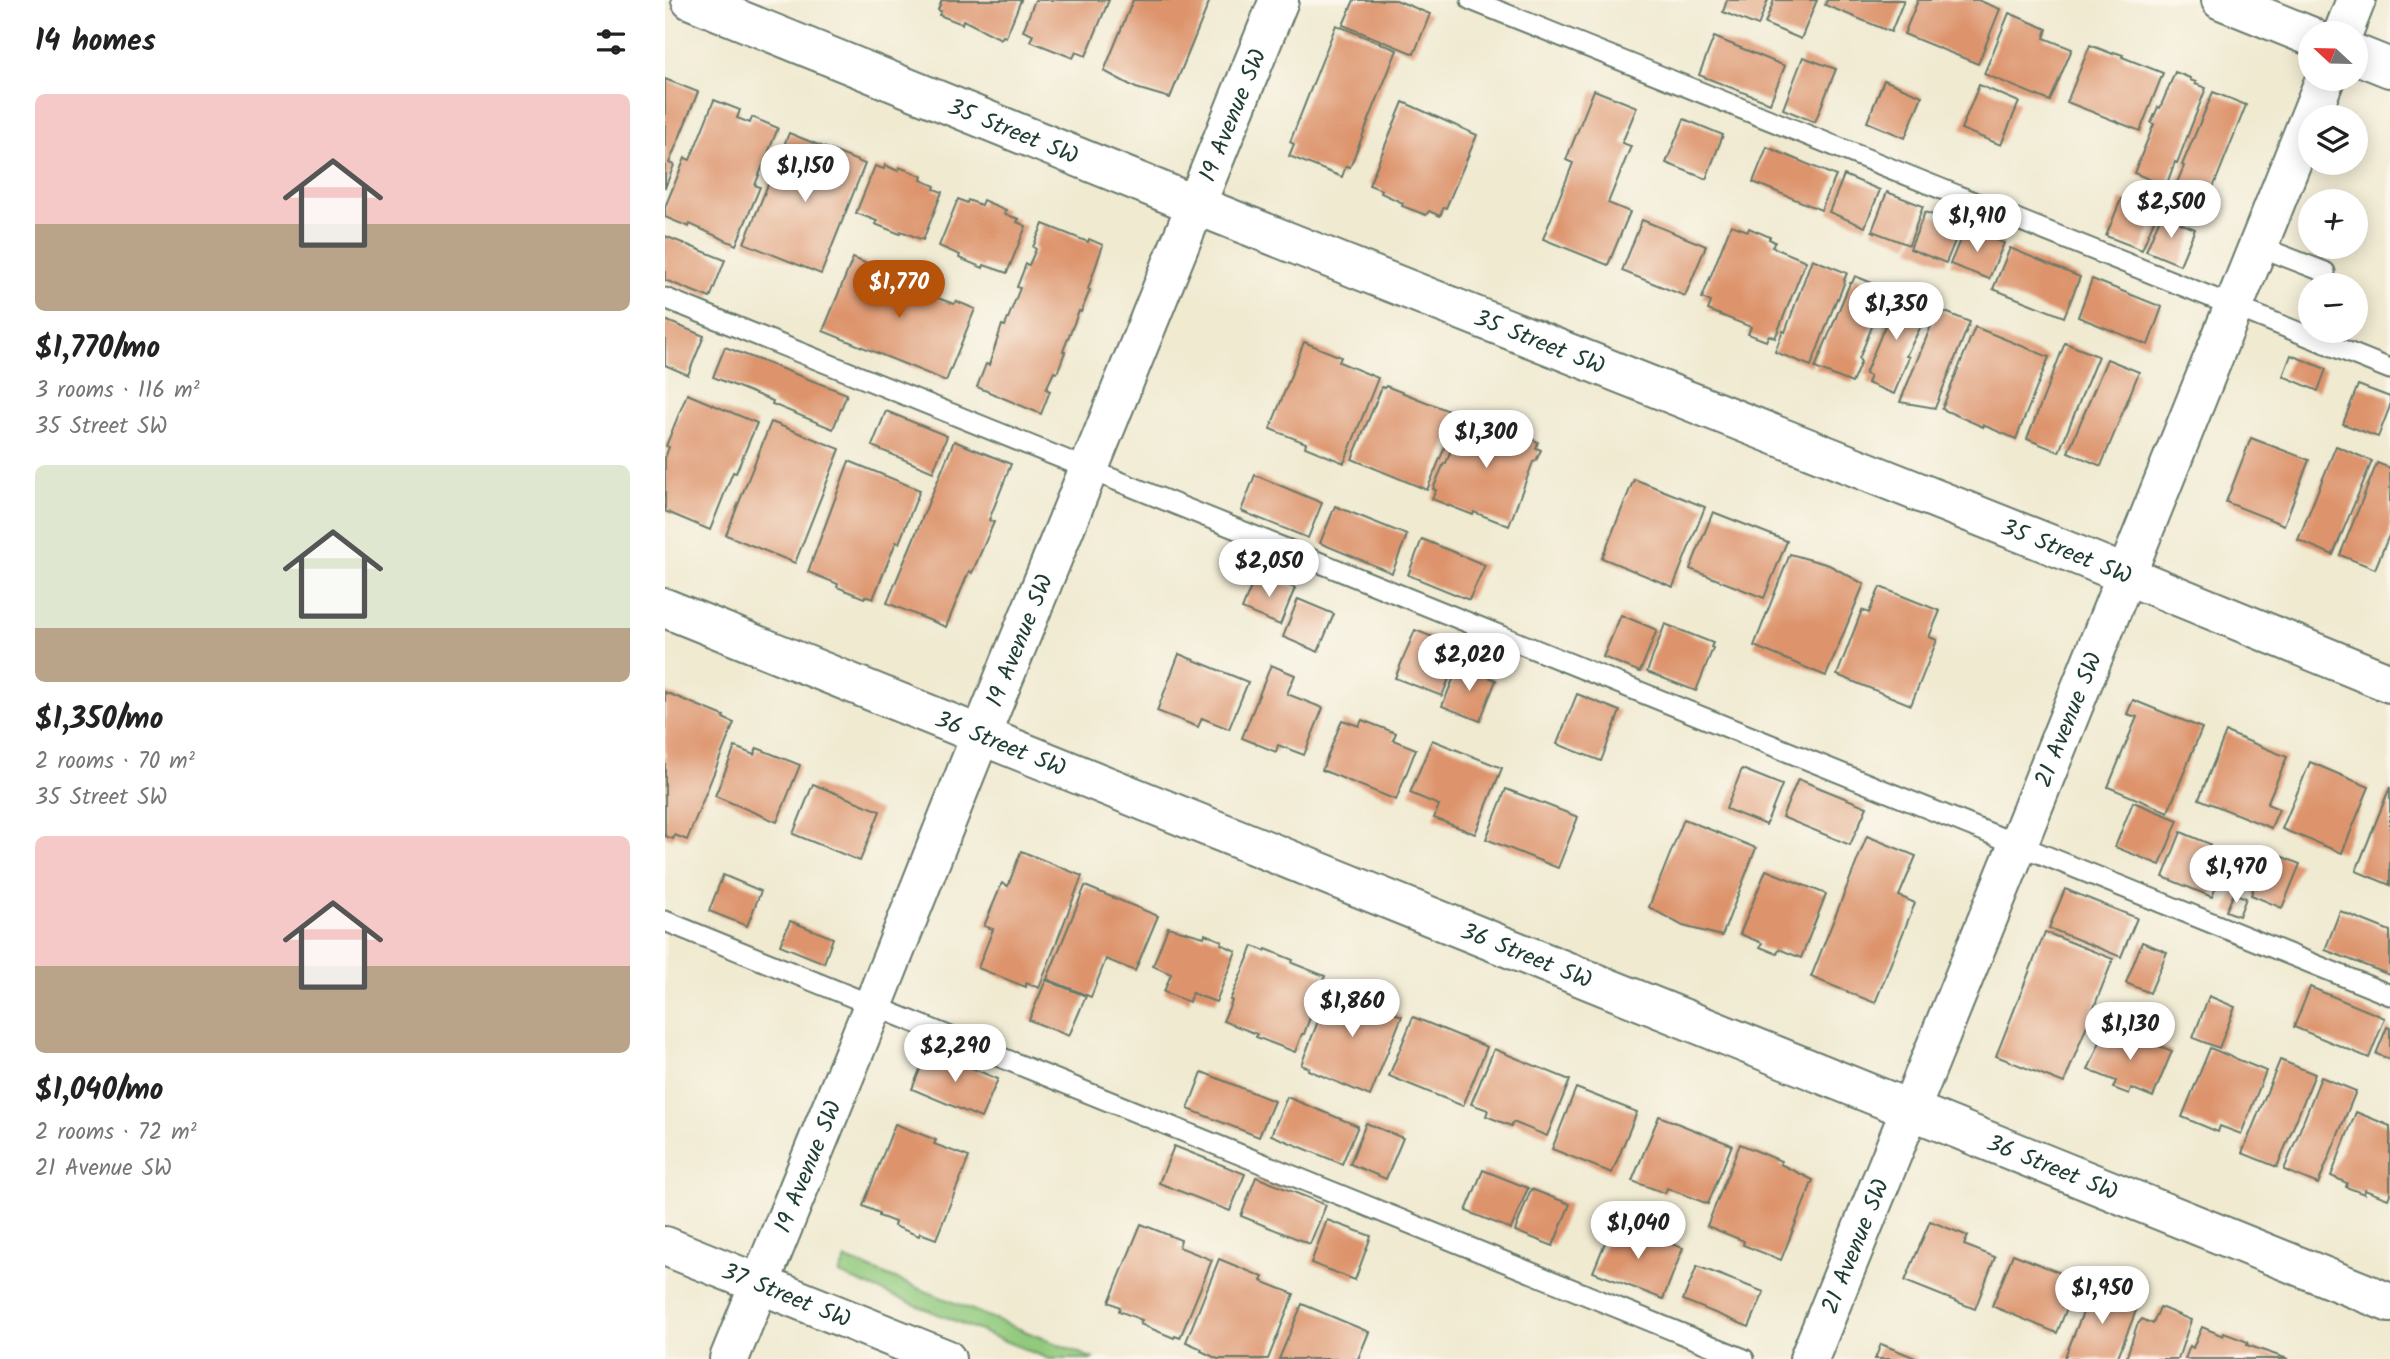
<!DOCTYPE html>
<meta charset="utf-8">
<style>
:root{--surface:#fff;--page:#f2f2f2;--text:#222;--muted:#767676;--accent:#b45309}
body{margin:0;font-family:Kalam,sans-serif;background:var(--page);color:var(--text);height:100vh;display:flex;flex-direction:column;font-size:26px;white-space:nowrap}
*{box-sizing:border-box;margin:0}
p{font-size:23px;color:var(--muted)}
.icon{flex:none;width:38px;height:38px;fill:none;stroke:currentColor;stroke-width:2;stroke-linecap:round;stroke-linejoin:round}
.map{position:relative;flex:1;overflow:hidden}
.details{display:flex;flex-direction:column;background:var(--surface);width:665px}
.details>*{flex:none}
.needle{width:46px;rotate:292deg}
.tools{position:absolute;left:1633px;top:21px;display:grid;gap:14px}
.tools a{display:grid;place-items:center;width:70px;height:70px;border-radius:50%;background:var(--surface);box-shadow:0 4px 18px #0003;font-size:35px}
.price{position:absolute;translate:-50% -60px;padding:0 16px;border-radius:24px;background:#fff;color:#222;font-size:23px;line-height:46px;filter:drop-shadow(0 2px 4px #0008)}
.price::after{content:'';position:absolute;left:50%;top:42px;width:21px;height:16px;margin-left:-10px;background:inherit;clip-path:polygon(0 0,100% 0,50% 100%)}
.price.active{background:var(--accent);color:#fff}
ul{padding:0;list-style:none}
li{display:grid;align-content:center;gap:14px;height:371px;padding:0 35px}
li span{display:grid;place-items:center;height:217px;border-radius:10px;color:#555}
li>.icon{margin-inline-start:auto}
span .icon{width:126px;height:126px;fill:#fffc;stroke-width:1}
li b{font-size:30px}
h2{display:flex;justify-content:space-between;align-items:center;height:84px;padding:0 35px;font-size:30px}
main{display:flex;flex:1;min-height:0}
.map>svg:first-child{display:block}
.green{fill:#91c97d;stroke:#588358;stroke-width:2}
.building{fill:#dd946d}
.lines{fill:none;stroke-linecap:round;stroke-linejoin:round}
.lane-casing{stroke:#687a6b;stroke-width:23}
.street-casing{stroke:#687a6b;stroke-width:42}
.secondary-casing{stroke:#687a6b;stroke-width:42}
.lane{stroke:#fff;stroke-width:19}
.street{stroke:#fff;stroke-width:38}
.secondary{stroke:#fff;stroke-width:38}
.labels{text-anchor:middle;stroke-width:5;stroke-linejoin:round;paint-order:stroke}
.street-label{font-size:24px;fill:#1f3d34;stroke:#fbf7ec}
</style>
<main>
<section class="details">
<h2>14 homes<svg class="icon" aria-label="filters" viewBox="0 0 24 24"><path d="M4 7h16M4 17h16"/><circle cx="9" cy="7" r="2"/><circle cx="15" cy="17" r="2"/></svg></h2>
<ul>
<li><span style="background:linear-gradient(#f6c9c9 60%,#b9a48a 0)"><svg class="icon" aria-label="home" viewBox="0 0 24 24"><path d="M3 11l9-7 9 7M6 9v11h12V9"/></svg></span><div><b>$1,770/mo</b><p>3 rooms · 116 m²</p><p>35 Street SW</p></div></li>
<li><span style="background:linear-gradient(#dfe7d0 75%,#b9a48a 0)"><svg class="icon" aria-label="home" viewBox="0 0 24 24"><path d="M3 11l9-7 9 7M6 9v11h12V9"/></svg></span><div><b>$1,350/mo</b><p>2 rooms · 70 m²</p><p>35 Street SW</p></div></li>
<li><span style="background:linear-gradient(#f6c9c9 60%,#b9a48a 0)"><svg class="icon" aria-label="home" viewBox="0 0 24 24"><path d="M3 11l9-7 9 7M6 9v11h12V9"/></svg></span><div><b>$1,040/mo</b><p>2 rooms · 72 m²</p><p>21 Avenue SW</p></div></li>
</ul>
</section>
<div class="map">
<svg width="1725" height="1359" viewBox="0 0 1725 1359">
<rect width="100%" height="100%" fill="#fbf7ec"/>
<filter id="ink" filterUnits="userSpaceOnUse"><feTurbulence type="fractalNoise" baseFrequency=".0143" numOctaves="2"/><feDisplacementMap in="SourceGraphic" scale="14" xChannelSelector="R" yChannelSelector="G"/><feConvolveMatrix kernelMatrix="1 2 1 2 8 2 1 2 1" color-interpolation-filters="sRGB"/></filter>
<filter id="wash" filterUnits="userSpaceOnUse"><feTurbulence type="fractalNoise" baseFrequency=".00686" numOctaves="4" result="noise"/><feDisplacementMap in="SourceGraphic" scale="28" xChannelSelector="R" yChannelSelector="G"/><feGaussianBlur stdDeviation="1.57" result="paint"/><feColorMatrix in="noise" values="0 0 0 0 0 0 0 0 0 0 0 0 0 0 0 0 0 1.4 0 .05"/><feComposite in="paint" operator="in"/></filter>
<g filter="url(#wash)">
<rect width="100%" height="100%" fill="#f0ead1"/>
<path class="green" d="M181,1259L429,1359H384L174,1274Z"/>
<g id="blocks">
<g class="building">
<path d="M277,0H356L341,37L338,36L336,39L298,20L297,24L274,15L276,11L273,10Z"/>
<path d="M370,0H444L421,56L411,52L408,58L365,41L368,35L358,31Z"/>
<path d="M468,0H545L505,98L471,88L439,71Z"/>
<path d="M689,0H731L765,14L749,54L678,25Z"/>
<path d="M1062,0H1103L1093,26L1058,12Z"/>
<path d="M1109,0H1152L1136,39L1100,24Z"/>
<path d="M1162,0H1239L1226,32L1160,5Z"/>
<path d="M1253,0H1313L1335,9L1313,64L1239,34Z"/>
<path d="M1344,13L1382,29L1379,38L1407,49L1385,101L1319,74Z"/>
<path d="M671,25L732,50L685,167L681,166L677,177L624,156L629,144L625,142Z"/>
<path d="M1049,37L1120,66L1105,103L1034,75Z"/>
<path d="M1425,45L1448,54L1449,52L1458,55L1457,57L1498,73L1475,131L1402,102Z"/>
<path d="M1138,57L1171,69L1150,122L1118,109Z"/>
<path d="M1510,72L1525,78V80L1531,82L1530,84L1541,88L1512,163L1510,162L1501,186L1469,173L1489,124L1486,123L1493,107L1495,108Z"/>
<path d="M0,79L33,92L4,163L9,165L0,188Z"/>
<path d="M1219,80L1257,96L1240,138L1202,122Z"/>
<path d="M1314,85L1354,102L1336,145L1296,129Z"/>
<path d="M929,90L972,107L957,143L966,146L943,203L965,212L943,265L878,239L908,163L901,160Z"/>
<path d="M1548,92L1581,105L1542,203L1509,190L1519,166L1517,165Z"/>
<path d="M49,100L75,110L72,118L85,123L87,117L113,128L90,185L95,187L71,245L25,224L24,227L0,217V207L20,158L25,160Z"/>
<path d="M738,102L812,135L781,208L779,207L775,216L764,211L761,215L737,206L738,203L716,193L717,190L704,185Z"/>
<path d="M1019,119L1058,135L1041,179L1001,163Z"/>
<path d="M124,133L200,164L156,274L79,243Z"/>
<path d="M1102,147L1171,176L1156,210L1088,182Z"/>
<path d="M220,165L233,171L234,167L257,176L256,180L270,186L269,189L277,192L258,240L236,231L235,234L210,224L212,221L191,213L210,166L219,169Z"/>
<path d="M1179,175L1215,190L1200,227L1164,212Z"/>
<path d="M1222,192L1258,206L1244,245L1207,231Z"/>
<path d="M293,199L302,203L303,200L316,205L318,200L341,210L339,214L354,219L352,222L361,226L342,273L319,265L318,268L294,258L295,255L274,246Z"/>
<path d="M1456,199L1492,213L1477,250L1441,236Z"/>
<path d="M1260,212L1296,226L1281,263L1245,249Z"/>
<path d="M1496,215L1530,229L1515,265L1481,251Z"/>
<path d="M977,220L1041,246L1020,296L957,271Z"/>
<path d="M378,224L423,242L424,239L438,245L423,289L425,290L416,312L414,311L398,351L400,352L392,373L389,372L381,389L385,391L376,414L312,387L321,364L324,365L337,325L340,326L355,288L352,287L361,264L364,265L371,249L368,247Z"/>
<path d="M1066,225L1083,231L1084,228L1105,237L1104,239L1110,242L1107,247L1141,261L1110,338L1104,335L1101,341L1083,334L1086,327L1043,310L1046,302L1037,298Z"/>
<path d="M1300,228L1339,243L1324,279L1285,264Z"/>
<path d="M0,236L60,260L45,298L0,280Z"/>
<path d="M1345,248L1415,277L1399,317L1328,289Z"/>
<path d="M188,258L210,267L209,271L228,279L230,276L269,292L267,296L289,304L291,301L310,309L281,381L158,331Z"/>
<path d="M1147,259L1182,273L1179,280L1180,281L1173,299L1172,298L1146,366L1110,352L1118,331L1120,332Z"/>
<path d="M1190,276L1222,289L1194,359L1196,362L1187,383L1150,368L1185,283H1187Z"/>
<path d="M1427,279L1497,307L1483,345L1413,317Z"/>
<path d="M1235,289L1263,301L1254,323L1257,324L1241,356L1244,357L1229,394L1202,383L1205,376L1200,374Z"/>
<path d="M1273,309L1305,322L1270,408L1235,402Z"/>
<path d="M0,320L39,336L23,375L0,365Z"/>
<path d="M1310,327L1384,357L1351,439L1318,425V427L1277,409Z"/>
<path d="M639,342L676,357L674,362L713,378L679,463L640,447L641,443L605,429Z"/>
<path d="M1400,343L1433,356L1394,452L1362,439Z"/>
<path d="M60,347L182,394L168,429L107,404L108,401L48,377Z"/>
<path d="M1626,355L1661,369L1653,391L1618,376Z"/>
<path d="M1442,359L1474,372L1436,466L1403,452Z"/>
<path d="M1693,385L1725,397V406L1713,437L1678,424Z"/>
<path d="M721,386L789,413L787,416L792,418L762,490L687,459L717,387L720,388Z"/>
<path d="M22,394L92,423L71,473L68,472L45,530L0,511V458L4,447L1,446Z"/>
<path d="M221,411L282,436L268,472L207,446Z"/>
<path d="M802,415L837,429L838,425L873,442L871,448L876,450L871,461L868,462L844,526L809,512L808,515L767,499L771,490L768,489L779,463H781L797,421L800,422Z"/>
<path d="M106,422L175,449L130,563L61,535Z"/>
<path d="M1586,438L1644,460L1619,525L1561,502Z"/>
<path d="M289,441L346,464L324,520L329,522L307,573L304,571L281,627L222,603Z"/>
<path d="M1671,446L1707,461L1668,555L1633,540Z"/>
<path d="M184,461L255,490L234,543L231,542L208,599L200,596L199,598L172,587L173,584L143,572Z"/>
<path d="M1712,463L1725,468V533L1710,569L1675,555Z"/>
<path d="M590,475L657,503L643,538L576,511Z"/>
<path d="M969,479L1040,507L1008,587L937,558Z"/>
<path d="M670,506L742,535L727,573L655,543Z"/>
<path d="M1048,512L1122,541L1099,598L1025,569Z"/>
<path d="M757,539L820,565L804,600L743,575Z"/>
<path d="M1125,554L1164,565L1199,584L1161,676L1089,646Z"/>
<path d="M592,572L630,588L615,625L577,609Z"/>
<path d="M1215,587L1275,611L1264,637L1272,640L1246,705L1172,675L1197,610L1204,613Z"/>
<path d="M633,599L669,614L653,652L618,637Z"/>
<path d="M956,615L992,630L975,672L938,657Z"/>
<path d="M1000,624L1048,643L1046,647L1048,648L1031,691L982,672Z"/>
<path d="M750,630L796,648L777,696L730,678Z"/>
<path d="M514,654L583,682L564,729L537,718L533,727L492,711Z"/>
<path d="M606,665L630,675L622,694L658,708L639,755L613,745L611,752L577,738Z"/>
<path d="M794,665L831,680L815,721L777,706Z"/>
<path d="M0,692L59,716L58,718L69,723L22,840L10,835L8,839L0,836Z"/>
<path d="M912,694L955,711L936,761L892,744Z"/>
<path d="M1468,700L1537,728L1503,812L1443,787L1472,717L1462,714Z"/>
<path d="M677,720L694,726L697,720L731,733L728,740L751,749L731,800L657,770Z"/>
<path d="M1561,732L1622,757L1602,804L1614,809L1606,828L1534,799Z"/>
<path d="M767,740L837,768L810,834L769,818L774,805L745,793Z"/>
<path d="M70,747L89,755L92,748L135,765L112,822L50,796Z"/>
<path d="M1645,762L1704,787L1677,853L1617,829Z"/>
<path d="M1077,769L1117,785L1101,825L1061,809Z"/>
<path d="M1133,779L1202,807L1185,845L1117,817Z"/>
<path d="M148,784L215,811L195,861L128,834Z"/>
<path d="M1725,787V885L1691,871Z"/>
<path d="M841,789L913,817L893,868L821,839Z"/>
<path d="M1468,802L1513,820L1495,865L1450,847Z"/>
<path d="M1019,819L1091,848L1057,936L1018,926L984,907Z"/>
<path d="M1516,832L1545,844L1540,857L1560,865L1547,897L1498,877Z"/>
<path d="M1202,836L1251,856L1234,896L1250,903L1210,1003L1146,977Z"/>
<path d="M356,851L417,876L374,988L361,983V987L313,968L328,929L319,926L337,883L343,886Z"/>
<path d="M1603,851L1635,864L1617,908L1586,895Z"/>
<path d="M1101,870L1161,894L1136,958L1114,949L1112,954L1095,947L1097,943L1075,934Z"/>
<path d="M58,875L96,891L82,926L44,911Z"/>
<path d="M420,886L493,916L470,971L441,959L426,997L382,979Z"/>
<path d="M1400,889L1472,918L1456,957L1384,928Z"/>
<path d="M1569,893L1581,898L1574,916L1561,911Z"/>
<path d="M1675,911L1725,931V975L1660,950Z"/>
<path d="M125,921L168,938L159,963L115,945Z"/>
<path d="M503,927L539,937L540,934L557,941L556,944L571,951L551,1002L527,993L524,1002L499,992L506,974L488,966Z"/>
<path d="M1380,932L1448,959L1399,1083L1331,1056Z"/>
<path d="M1477,942L1502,952L1485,993L1461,983Z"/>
<path d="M588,946L600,951L601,949L628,960L627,963L660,976L639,1034H637L630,1052L591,1037L592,1034L558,1021L567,1001L565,1000Z"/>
<path d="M381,980L421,996L404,1036L364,1020Z"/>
<path d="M680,985L731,1006L729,1013L737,1016L705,1096L643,1070L644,1068L636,1065L659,1006L660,1007L668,988L677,991Z"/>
<path d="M1645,987L1720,1018L1704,1058L1629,1027Z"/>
<path d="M1544,996L1570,1007L1554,1048L1528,1038Z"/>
<path d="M748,1017L822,1047L798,1106L724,1076Z"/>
<path d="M1442,1025L1507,1051L1488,1097L1466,1088L1464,1094L1448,1088L1451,1081L1423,1070Z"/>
<path d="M1722,1027L1725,1028V1059L1711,1054Z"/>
<path d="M1545,1048L1601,1071L1576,1134L1555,1126L1553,1132L1517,1117Z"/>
<path d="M829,1049L905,1080L882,1136L848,1122L846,1126L821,1116L823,1110L806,1104Z"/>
<path d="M263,1050L333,1079L316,1118L247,1089Z"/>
<path d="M1615,1060L1650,1074L1612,1167L1577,1153Z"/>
<path d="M537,1072L609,1101L594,1137L523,1109Z"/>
<path d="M1656,1077L1691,1091L1653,1184L1619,1170Z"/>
<path d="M911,1088L972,1112L947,1173L887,1149Z"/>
<path d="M622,1097L693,1126L677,1164L606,1135Z"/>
<path d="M1691,1112L1725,1126V1194L1723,1199L1700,1190L1699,1194L1681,1187L1682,1183L1666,1176Z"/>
<path d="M994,1116L1067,1145L1043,1204L1002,1188L1000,1193L967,1181Z"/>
<path d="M701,1123L738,1138L721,1179L685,1164Z"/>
<path d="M230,1124L271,1140L269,1144L304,1157L271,1239L255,1233L254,1236L229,1226L230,1222L214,1216V1213L198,1206Z"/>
<path d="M1075,1144L1116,1161L1115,1164L1148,1180L1116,1260L1078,1245L1079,1241L1042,1226Z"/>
<path d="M509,1146L580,1174L565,1211L494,1183Z"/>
<path d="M818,1170L863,1188L846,1229L801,1211Z"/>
<path d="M591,1177L661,1205L645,1244L576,1216Z"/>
<path d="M866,1189L905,1204L888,1246L850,1231Z"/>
<path d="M662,1220L706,1236L690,1280L646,1263Z"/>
<path d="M1265,1221L1303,1236L1299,1245L1330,1257L1310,1309L1240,1281Z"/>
<path d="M948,1223L1018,1248L998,1299L928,1272Z"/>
<path d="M476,1224L516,1240L514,1247L547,1260L515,1338L510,1336L509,1338L475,1324L477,1320L454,1311L455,1307L444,1302Z"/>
<path d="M1348,1254L1413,1280L1392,1333L1327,1306Z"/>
<path d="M554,1259L598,1277L596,1281L629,1294L603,1359H553L536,1351L537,1349L521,1342Z"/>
<path d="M1032,1266L1099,1292L1084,1327L1018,1300Z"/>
<path d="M1430,1283L1461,1295L1458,1303L1472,1308L1452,1359H1399Z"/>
<path d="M637,1304L704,1332L693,1359H614Z"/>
<path d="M1495,1307L1526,1320L1513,1359H1461L1472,1325L1477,1319L1488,1324Z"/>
<path d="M1537,1327L1558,1336L1559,1333L1583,1342L1582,1345L1623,1359H1520L1525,1346L1528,1348Z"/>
<path d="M1216,1344L1253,1359H1210Z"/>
</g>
</g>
</g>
<g filter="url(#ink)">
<use href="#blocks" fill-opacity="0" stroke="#687a6b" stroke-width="2"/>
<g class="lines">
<g class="lane-casing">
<g id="lane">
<path d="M806,0L1725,369"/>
<path d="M1593,246L1660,272"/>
<path d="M0,298L1725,995"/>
<path d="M0,921L1079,1359"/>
</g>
</g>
<g class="street-casing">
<g id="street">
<path id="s1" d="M26,0L531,205L1417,557L1725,683"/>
<path d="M1556,0L1645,36"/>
<path d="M1678,33L1691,0"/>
<path d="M1690,54L1725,68"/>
<path id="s2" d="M0,608L1725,1303"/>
<path id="s3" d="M64,1359L208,1006L315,737L614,0"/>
<path id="s4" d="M1144,1359L1353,844L1660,79"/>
</g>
</g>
<g class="secondary-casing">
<g id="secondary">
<path id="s5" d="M0,1246L281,1359"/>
</g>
</g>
<use href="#lane" class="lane"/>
<use href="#street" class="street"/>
<use href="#secondary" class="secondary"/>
</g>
</g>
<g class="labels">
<g class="street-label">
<text dy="8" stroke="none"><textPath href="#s3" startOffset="1342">19 Avenue SW</textPath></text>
<text dy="8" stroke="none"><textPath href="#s1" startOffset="348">35 Street SW</textPath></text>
<text dy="8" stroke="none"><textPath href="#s1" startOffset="915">35 Street SW</textPath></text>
<text dy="8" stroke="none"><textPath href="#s1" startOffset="1482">35 Street SW</textPath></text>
<text dy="8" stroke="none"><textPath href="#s3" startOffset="775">19 Avenue SW</textPath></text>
<text dy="8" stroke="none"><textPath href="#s4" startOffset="690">21 Avenue SW</textPath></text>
<text dy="8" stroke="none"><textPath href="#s2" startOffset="362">36 Street SW</textPath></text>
<text dy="8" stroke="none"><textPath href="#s2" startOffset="929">36 Street SW</textPath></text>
<text dy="8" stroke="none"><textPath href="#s3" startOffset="208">19 Avenue SW</textPath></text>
<text dy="8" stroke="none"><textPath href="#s2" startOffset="1496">36 Street SW</textPath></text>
<text dy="8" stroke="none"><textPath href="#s4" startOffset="122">21 Avenue SW</textPath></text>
<text dy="8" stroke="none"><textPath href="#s5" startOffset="131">37 Street SW</textPath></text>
</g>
</g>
</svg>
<div class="tools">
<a><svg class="needle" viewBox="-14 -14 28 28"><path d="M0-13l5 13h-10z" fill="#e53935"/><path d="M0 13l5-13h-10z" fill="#767676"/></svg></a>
<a><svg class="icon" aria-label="layers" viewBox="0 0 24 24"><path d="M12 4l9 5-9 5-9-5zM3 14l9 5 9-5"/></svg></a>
<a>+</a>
<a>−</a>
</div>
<b class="price" style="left:140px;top:204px">$1,150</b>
<b class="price" style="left:1506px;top:240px">$2,500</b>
<b class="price" style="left:1312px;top:254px">$1,910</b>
<b class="price active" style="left:234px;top:320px">$1,770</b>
<b class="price" style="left:1231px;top:342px">$1,350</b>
<b class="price" style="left:821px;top:470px">$1,300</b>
<b class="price" style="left:604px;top:599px">$2,050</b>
<b class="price" style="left:804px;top:693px">$2,020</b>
<b class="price" style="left:1571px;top:905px">$1,970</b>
<b class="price" style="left:687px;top:1039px">$1,860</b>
<b class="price" style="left:1465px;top:1062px">$1,130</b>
<b class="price" style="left:290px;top:1084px">$2,290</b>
<b class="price" style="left:973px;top:1261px">$1,040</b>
<b class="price" style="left:1437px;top:1326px">$1,950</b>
</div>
</main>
